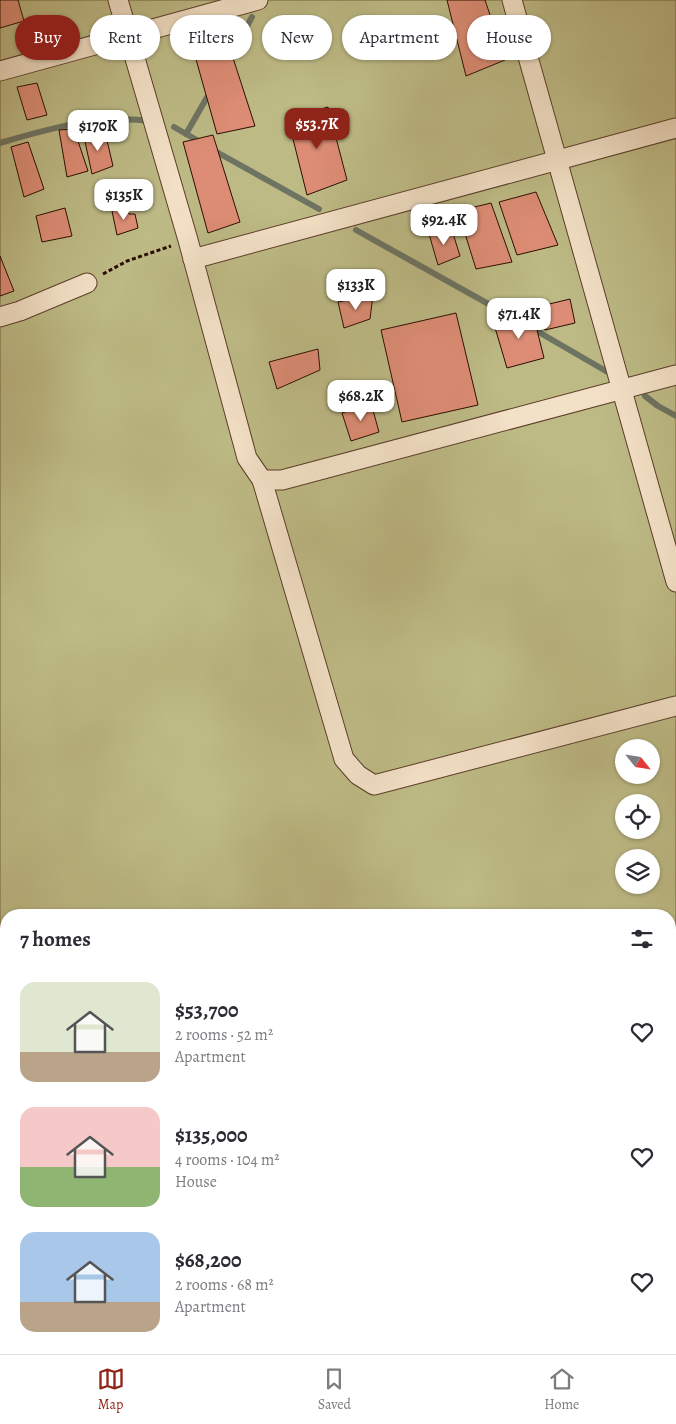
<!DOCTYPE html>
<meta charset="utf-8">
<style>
:root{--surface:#fff;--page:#f7f7f7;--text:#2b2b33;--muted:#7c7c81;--line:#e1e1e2;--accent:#8f2418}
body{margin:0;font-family:Alegreya,serif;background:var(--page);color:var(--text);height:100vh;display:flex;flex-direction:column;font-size:19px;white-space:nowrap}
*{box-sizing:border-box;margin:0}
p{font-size:16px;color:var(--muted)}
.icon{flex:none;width:28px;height:28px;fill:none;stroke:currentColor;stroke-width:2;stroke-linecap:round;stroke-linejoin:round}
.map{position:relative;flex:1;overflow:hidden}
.side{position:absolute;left:0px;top:909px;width:676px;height:446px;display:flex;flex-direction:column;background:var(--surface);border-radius:20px 20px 0 0;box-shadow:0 1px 4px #0004}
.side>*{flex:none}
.guide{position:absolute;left:15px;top:15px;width:646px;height:45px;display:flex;gap:10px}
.needle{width:32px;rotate:120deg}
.tools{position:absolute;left:615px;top:739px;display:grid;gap:10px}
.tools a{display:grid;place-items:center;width:45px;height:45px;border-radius:50%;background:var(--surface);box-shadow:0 1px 4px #0004;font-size:25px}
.price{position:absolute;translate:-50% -42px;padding:0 11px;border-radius:10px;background:#fff;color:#222;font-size:16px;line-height:32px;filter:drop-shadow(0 1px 2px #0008)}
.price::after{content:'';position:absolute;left:50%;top:30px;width:15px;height:11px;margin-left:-8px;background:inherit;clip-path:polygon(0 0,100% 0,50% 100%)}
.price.selected{background:var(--accent);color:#fff}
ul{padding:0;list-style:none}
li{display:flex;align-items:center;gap:15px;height:125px;padding:0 20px}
li span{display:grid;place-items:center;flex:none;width:140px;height:100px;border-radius:15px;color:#555}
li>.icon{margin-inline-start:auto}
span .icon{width:60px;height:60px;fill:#fffc;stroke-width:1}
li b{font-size:21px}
h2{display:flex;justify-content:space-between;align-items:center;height:60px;padding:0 20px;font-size:21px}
.pill{padding:0 18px;border-radius:22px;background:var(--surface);box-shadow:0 1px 4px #0004;font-size:18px;line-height:45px}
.pill.selected{background:var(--accent);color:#fff}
.menu{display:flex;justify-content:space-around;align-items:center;height:70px;border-top:1px solid var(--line);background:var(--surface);font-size:14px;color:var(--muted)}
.menu a{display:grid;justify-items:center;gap:2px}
.menu .selected{color:var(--accent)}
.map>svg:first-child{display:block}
.green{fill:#bdba85;stroke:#746442;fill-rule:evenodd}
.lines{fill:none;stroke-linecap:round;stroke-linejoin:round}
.stream{stroke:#6e7462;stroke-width:6}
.building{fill:#dd8d75;stroke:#2b0d00}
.street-casing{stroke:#5c3e2a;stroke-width:21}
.path{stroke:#2b0d00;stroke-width:3;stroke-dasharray:4 2.5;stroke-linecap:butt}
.street{stroke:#f3e1c7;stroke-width:19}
</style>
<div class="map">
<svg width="676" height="1354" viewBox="0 0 676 1354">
<rect width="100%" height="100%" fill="#edd1a9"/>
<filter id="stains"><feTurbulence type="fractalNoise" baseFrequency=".004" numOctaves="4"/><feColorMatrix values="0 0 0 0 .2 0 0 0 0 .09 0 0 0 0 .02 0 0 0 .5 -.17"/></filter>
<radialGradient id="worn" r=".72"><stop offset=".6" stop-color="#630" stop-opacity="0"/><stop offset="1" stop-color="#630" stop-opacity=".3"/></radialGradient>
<path class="green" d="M0,0H676V1354H90L89,1349H670V915H6V1339H0ZM624,748H651V775H624ZM624,802H651V830H624ZM624,858H651V885H624Z"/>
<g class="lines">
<g class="stream">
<path d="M228,60L252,17"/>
<path d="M174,127L202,143"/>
<path d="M186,134L210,92"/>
<path d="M0,143C47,129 100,114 150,121"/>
<path d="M213,150L319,209"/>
<path d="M356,230L519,321"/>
<path d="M530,327L611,374"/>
<path d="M645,396L658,406L676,416"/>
<path d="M670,1010L676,999"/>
<path d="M469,1354L471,1349"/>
</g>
</g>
<g class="building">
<path d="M0,0H18L24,21L0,28Z"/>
<path d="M447,0H485L505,60L466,76Z"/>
<path d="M223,27L255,126L217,134L190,38Z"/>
<path d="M37,83L47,115L27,120L17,87Z"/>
<path d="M328,107L347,180L307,195L288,119Z"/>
<path d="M74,129L88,171L67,177L59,130Z"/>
<path d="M105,132L113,166L92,174L84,137Z"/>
<path d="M213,135L240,222L208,233L183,142Z"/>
<path d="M28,142L44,189L24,197L11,147Z"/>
<path d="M536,192L558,245L517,255L499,202Z"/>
<path d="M491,203L512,262L476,269L458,211Z"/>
<path d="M126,206L129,214H135L138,228L117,235L112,211Z"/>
<path d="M65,208L72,236L42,242L36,216Z"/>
<path d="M452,230L460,256L438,265L429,234Z"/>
<path d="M0,256L14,291L0,296Z"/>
<path d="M373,295L370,319L344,328L338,302Z"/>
<path d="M570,299L575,323L545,330L537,307Z"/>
<path d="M456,313L478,405L402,422L381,330Z"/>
<path d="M533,314L544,358L507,368L493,321Z"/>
<path d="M318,349L320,370L277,389L269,362Z"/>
<path d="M371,403L379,432L351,441L342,413Z"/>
</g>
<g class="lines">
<g class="street-casing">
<g id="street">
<path d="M118,0L188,240L247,458L262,480L344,759L358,775L374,785L676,706"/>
<path d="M512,0L676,582"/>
<path d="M0,71L258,0"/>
<path d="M193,259L676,128"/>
<path d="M0,317L20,311L87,283"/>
<path d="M262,480H282L676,375"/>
<path d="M0,1275L6,1301"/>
<path d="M18,1349L19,1354"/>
</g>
</g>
<path class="path" d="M103,274L127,261L171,246"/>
<use href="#street" class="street"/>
</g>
<rect width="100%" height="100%" filter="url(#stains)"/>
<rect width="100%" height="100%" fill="url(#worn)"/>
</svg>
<div class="tools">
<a><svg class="needle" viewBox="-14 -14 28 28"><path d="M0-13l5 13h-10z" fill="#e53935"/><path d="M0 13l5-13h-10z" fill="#7c7c81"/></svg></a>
<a><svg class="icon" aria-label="locate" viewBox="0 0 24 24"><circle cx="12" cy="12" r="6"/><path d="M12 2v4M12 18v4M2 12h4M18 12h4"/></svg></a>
<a><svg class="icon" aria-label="layers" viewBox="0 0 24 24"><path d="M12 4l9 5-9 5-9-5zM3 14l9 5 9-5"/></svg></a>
</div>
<b class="price selected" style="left:317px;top:150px">$53.7K</b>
<b class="price" style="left:98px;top:152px">$170K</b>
<b class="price" style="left:124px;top:221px">$135K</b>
<b class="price" style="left:444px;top:246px">$92.4K</b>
<b class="price" style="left:356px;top:311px">$133K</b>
<b class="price" style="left:519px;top:340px">$71.4K</b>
<b class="price" style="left:361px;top:422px">$68.2K</b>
<div class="guide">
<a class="pill selected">Buy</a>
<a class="pill">Rent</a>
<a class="pill">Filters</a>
<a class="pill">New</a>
<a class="pill">Apartment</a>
<a class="pill">House</a>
</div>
<section class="side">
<h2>7 homes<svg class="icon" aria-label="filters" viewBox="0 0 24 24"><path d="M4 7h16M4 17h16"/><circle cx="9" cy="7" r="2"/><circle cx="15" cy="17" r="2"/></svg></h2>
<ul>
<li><span style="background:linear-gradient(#dfe7d0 70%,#b9a48a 0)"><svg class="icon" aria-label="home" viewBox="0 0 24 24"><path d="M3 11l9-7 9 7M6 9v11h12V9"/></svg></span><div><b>$53,700</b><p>2 rooms · 52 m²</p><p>Apartment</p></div><svg class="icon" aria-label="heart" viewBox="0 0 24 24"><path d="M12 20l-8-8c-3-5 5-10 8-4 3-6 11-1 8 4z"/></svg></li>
<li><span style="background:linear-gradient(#f6c9c9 60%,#8fb573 0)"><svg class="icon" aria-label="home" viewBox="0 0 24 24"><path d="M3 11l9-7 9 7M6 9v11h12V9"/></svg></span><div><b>$135,000</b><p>4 rooms · 104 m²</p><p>House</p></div><svg class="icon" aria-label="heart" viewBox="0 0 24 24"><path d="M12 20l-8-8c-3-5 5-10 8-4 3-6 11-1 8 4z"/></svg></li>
<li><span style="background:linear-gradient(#a9c7e8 70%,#b9a48a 0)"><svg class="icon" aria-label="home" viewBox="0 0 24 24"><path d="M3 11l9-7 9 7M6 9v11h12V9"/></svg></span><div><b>$68,200</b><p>2 rooms · 68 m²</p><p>Apartment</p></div><svg class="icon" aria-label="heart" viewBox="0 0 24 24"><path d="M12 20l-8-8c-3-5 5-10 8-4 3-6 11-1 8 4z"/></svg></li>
</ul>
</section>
</div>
<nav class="menu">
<a class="selected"><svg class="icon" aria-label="map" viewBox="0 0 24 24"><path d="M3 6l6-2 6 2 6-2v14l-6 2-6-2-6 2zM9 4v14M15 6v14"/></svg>Map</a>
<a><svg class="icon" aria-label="saved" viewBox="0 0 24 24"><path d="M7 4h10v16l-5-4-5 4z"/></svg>Saved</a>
<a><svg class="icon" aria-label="home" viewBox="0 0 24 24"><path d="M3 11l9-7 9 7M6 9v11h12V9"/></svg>Home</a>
</nav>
